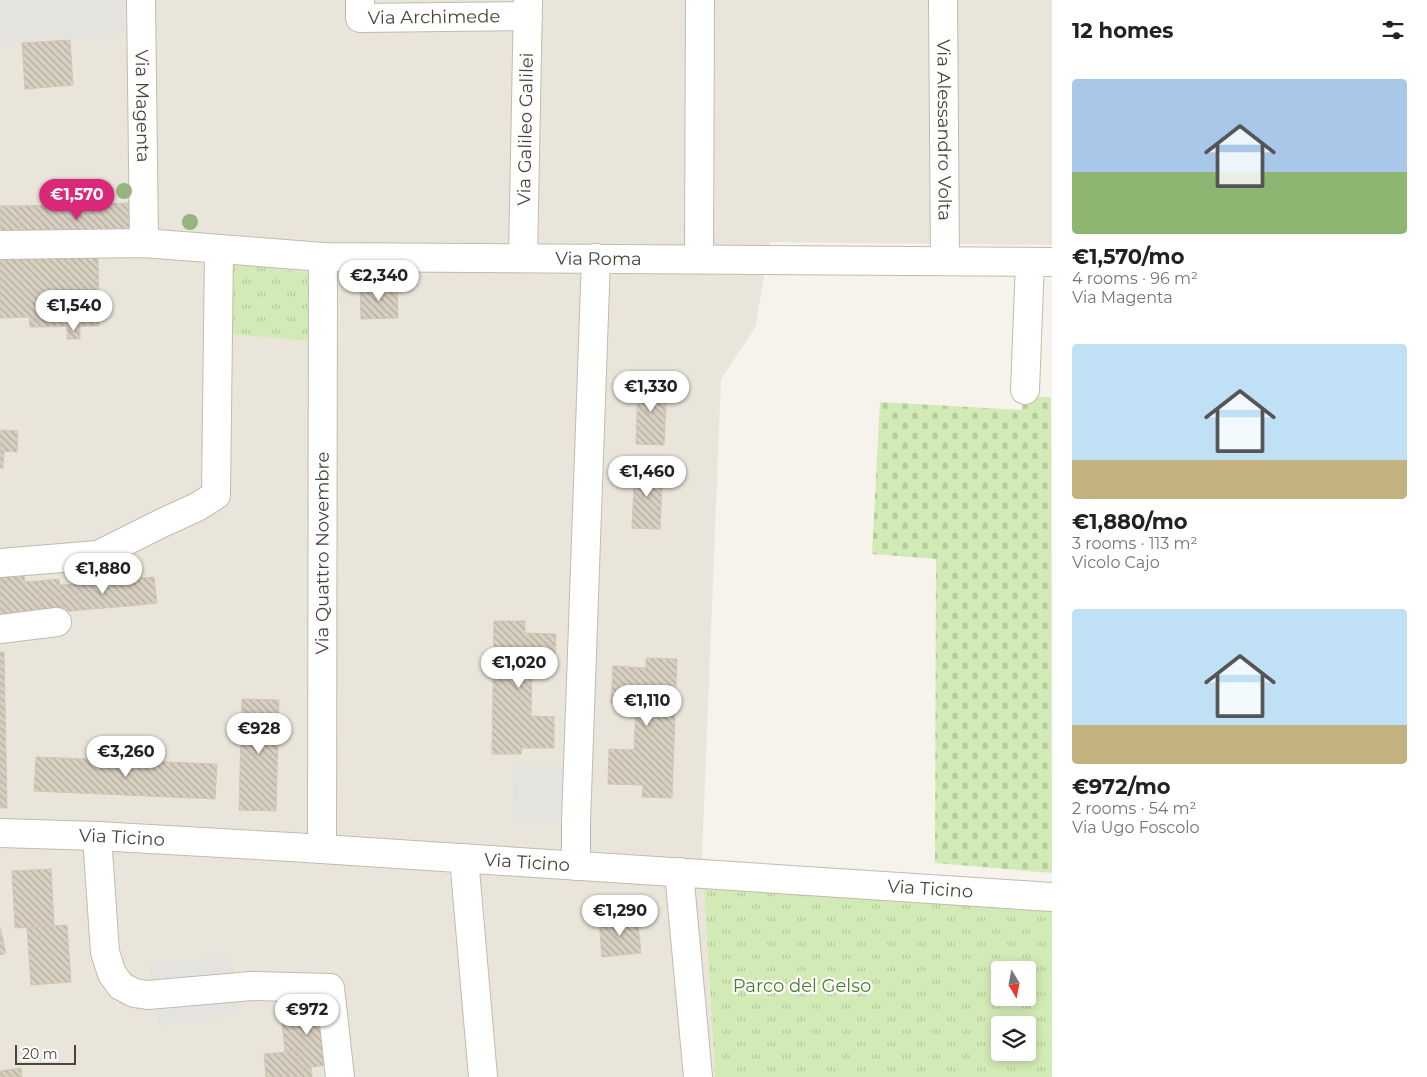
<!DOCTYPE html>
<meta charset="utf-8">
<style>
:root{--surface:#fff;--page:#f2f2f2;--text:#222;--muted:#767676;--accent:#db2777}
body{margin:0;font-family:Montserrat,sans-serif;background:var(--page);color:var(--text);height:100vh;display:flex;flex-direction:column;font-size:19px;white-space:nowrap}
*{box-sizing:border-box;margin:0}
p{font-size:16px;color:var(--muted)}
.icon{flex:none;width:28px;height:28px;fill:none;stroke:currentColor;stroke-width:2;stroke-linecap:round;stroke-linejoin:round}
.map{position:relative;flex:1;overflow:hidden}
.side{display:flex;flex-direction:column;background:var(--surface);width:375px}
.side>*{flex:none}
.needle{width:32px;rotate:170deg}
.buttons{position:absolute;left:991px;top:961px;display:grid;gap:10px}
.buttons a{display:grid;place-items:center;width:45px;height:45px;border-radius:5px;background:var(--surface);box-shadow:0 2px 8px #0003;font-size:25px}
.scale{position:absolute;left:15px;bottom:12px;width:61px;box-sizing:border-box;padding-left:5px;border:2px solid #4b4439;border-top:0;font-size:14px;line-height:18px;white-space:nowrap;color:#4b4439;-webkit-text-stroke:4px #fff;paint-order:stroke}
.price{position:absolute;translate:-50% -42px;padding:0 11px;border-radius:18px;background:#fff;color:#222;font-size:16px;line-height:32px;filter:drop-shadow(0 1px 2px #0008)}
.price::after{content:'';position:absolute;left:50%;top:30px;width:15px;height:11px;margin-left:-8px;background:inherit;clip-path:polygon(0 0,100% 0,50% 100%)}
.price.current{background:var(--accent);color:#fff}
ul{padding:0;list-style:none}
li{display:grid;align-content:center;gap:10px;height:265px;padding:0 20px}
li span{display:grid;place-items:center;height:155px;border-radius:5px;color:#555}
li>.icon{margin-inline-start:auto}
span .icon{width:90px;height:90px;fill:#fffc;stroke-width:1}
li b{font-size:21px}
h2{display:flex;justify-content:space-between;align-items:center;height:60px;padding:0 20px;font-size:21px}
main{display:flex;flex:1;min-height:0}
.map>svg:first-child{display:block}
.residential{fill:#eae5da}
.cemetery{fill:url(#cemetery-stones)}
.park{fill:url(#park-tufts);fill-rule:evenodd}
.parking{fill:#e5e3e0}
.building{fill:url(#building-back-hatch);stroke:#d3c7b4}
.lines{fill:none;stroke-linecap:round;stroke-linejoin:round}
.minor-casing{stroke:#c2bbae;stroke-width:30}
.minor{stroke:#fff;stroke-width:28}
.tree{fill:#97b381}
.labels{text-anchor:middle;stroke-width:4.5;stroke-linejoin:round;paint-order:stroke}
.street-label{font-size:18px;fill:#4b4439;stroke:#fff}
.park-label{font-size:18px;fill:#4a7f2a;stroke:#fff}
</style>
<main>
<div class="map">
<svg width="1052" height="1077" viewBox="0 0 1052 1077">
<defs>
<pattern id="cemetery-stones" width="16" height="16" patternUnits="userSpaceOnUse" patternTransform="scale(1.25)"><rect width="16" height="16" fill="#d2eab5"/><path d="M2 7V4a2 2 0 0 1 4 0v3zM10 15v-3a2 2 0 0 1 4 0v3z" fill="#b6ca9c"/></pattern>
<pattern id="park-tufts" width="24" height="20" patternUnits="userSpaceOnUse" patternTransform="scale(1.25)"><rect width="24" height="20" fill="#d2eab5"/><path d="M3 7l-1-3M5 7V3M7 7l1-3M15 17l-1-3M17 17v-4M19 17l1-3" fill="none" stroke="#b6ca9c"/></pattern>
<pattern id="building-back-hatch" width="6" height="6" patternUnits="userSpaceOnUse" patternTransform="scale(1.25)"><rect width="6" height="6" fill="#d8cfc1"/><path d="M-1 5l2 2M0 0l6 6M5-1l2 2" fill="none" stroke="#b1aa9e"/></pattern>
</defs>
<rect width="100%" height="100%" fill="#f6f3ec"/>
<path class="residential" d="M0,0H1052V245L770,242L755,328L721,379L702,856L715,1077H0Z"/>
<path class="cemetery" d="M1051,388L1052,873L935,863L936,559L872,554L880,402L1022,410L1023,396L1051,397Z"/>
<g class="park">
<path d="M230,264L307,272L312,341L228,334Z"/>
<path d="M704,888L1052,910V1077H715ZM1000,970H1028V998H1000ZM1000,1025H1028V1052H1000Z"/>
</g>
<g class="parking">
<path d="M0,0H125L124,33L0,45Z"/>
<path d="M514,765L578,768L576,822L512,818Z"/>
<path d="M231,955L240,1015L158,1026L148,965Z"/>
</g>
<g class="building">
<path d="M70,40L73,85L25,89L22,43Z"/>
<path d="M135,203L138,235L19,240V206Z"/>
<rect x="0" y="206" width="19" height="34"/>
<path d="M98,255L99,326L30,327L29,317L0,318V257Z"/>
<path d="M397,285L398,318L361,319L360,286Z"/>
<rect x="67" y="326" width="13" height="13"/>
<path d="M638,381L667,382L664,445L636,444Z"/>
<path d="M0,430L18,431L17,452L0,451Z"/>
<path d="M0,451H4L3,468H0Z"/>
<path d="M635,466L663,467L660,529L632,528Z"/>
<path d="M24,575L25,582L38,581L41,614L0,618V577Z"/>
<path d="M154,577L157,603L129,606L127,579Z"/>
<path d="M59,579L62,612L41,614L38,581Z"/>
<path d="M127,579L129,606L80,610L77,584Z"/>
<path d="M77,584L80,610L62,612L60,585Z"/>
<path d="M494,621H525V633L556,634L555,665H532L531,716L554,717V748H522L521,754H492Z"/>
<path d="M0,652H4L7,808H0Z"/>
<path d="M646,658L677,659L672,798L642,797L643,785L608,784L609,749L634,750L636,704L611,703L613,666L646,668Z"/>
<path d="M242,699L279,700L276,811L239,810Z"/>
<path d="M36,757L217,764L215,799L34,791Z"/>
<path d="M51,869L54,926L15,928L12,871Z"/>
<path d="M637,916L641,953L602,957L599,920Z"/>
<path d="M67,925L71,982L31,985L27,928Z"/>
<path d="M0,927L6,953L0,955Z"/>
<path d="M325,1006L330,1065L300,1068L298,1051L285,1052L281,1011Z"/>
<path d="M298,1051L300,1068L311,1067L312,1077H266L264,1054Z"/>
<path d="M21,1068L22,1077H0V1071Z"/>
</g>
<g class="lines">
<g class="minor-casing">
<g id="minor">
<path id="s1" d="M141,0L144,243"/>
<path id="s2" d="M360,0V18L528,16"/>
<path id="s3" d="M943,0L945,261"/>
<path id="s4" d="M0,245L144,243L323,257L1052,262"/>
<path id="s5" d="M523,258L528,0"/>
<path d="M699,259L700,0"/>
<path d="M1025,390L1030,262"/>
<path d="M0,563L98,555L162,523L197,507L216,495L219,249"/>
<path d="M0,629L57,622"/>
<path id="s6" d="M0,833L97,836L291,847L1052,897"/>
<path d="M97,836L105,952L112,974L121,986L134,993L148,995L251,986L330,988L340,1077"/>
<path id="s7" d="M322,849L323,257"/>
<path d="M464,858L483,1077"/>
<path d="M576,866V822L596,258"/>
<path d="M679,872L698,1077"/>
</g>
</g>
<use href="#minor" class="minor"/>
</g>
<g class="tree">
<circle cx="87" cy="189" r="8"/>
<circle cx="124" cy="191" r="8"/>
<circle cx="60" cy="194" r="8"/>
<circle cx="190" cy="222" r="8"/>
</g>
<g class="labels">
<g class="street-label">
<text dy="6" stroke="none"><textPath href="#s2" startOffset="92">Via Archimede</textPath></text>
<text dy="6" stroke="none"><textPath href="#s1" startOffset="106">Via Magenta</textPath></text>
<text dy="6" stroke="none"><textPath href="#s5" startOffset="129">Via Galileo Galilei</textPath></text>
<text dy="6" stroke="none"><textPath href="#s3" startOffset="130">Via Alessandro Volta</textPath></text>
<text dy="6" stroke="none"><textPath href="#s4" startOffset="599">Via Roma</textPath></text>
<text dy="6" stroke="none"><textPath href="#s7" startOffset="296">Via Quattro Novembre</textPath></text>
<text dy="6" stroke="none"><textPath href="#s6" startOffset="122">Via Ticino</textPath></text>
<text dy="6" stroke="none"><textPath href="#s6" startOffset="528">Via Ticino</textPath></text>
<text dy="6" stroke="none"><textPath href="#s6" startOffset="932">Via Ticino</textPath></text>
</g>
<g class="park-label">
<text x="802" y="992">Parco del Gelso</text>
</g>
</g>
</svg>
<div class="buttons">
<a><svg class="needle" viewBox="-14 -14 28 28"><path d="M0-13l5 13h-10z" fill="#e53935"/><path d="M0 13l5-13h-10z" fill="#767676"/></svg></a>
<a><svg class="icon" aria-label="layers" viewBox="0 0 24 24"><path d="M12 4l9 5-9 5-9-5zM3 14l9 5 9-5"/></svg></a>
</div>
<div class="scale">20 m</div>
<b class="price current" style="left:77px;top:221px">€1,570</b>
<b class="price" style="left:379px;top:302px">€2,340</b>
<b class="price" style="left:74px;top:332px">€1,540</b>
<b class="price" style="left:651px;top:413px">€1,330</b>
<b class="price" style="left:647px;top:498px">€1,460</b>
<b class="price" style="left:103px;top:595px">€1,880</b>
<b class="price" style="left:519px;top:689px">€1,020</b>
<b class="price" style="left:647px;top:727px">€1,110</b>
<b class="price" style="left:259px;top:755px">€928</b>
<b class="price" style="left:126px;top:778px">€3,260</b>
<b class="price" style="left:620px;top:937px">€1,290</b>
<b class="price" style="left:307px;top:1036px">€972</b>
</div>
<section class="side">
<h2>12 homes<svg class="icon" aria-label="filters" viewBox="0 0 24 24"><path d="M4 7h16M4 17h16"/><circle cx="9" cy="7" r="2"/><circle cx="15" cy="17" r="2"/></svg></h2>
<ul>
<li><span style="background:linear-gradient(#a9c7e8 60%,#8fb573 0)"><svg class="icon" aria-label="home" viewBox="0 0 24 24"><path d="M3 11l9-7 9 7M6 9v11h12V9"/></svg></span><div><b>€1,570/mo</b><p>4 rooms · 96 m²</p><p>Via Magenta</p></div></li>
<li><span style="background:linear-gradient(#bfe0f5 75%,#c2b280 0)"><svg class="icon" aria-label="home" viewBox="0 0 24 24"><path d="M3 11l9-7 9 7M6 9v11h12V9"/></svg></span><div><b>€1,880/mo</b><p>3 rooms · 113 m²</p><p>Vicolo Cajo</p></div></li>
<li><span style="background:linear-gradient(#bfe0f5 75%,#c2b280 0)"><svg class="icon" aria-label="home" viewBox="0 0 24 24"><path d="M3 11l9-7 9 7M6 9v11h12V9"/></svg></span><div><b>€972/mo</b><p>2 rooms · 54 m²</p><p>Via Ugo Foscolo</p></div></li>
</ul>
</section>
</main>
